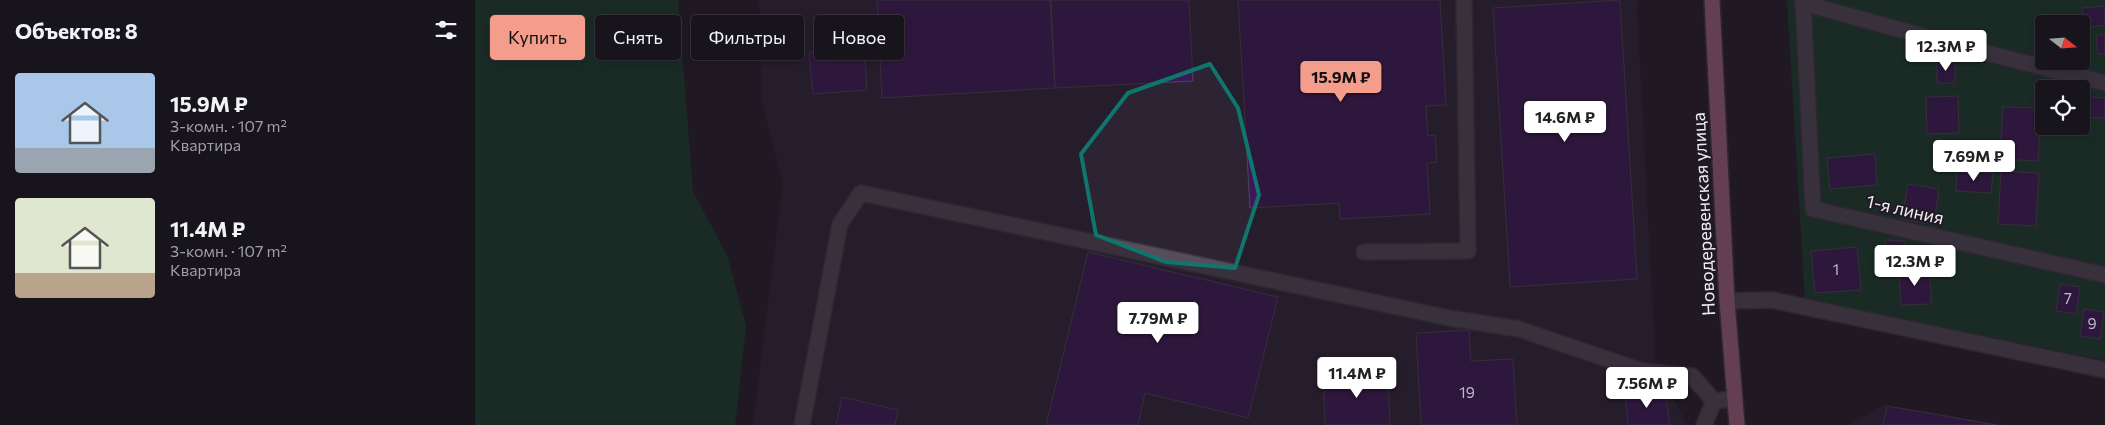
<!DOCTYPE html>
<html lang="ru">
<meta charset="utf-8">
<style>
:root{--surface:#18141c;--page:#211d25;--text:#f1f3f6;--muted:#9f9ea3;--line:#36333b;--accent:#f49d8d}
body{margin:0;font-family:Commissioner,sans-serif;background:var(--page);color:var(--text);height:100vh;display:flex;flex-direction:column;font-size:19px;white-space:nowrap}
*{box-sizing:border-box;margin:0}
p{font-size:16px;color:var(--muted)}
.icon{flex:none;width:28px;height:28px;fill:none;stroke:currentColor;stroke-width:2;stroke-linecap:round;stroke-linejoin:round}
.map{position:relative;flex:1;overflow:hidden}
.side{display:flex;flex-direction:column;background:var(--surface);width:475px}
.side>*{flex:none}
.guide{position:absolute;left:15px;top:15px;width:475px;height:45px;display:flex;gap:10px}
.needle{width:32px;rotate:107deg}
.tools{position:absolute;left:1560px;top:15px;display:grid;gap:10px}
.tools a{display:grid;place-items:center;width:55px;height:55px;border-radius:5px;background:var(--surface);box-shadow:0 2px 8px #0003,0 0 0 1px var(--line);font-size:25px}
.price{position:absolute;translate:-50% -42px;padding:0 11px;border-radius:5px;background:#fff;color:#222;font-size:16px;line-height:32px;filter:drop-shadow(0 1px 2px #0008)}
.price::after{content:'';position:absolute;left:50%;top:30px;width:15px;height:11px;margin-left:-8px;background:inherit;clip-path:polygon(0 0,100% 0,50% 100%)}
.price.selected{background:var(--accent);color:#111}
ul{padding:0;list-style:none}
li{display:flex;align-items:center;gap:15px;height:125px;padding:0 15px}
li span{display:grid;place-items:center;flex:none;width:140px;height:100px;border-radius:5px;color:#555}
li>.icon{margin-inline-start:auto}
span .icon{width:60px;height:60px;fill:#fffc;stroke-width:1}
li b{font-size:21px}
h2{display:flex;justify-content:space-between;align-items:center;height:60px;padding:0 15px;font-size:21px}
.tag{padding:0 18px;border-radius:5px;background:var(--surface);box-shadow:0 2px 8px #0003,0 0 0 1px var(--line);font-size:18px;line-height:45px}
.tag.selected{background:var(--accent);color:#111}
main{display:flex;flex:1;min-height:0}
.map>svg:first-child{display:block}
.built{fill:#2c2333}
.green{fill:#134028;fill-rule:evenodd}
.building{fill:#3f1659;stroke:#4e4854}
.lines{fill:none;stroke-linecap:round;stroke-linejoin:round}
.minor-casing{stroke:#3d3841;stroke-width:18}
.major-casing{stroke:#3d3841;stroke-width:18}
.minor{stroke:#554e5a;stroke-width:15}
.major{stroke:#b36e88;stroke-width:15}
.marked{fill:none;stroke:#0f766e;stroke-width:4;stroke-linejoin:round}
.labels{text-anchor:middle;stroke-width:4;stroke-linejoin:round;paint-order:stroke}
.number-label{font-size:15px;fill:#c4b7ce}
.street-label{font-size:18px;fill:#f1edf5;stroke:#201a25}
</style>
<main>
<section class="side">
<h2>Объектов: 8<svg class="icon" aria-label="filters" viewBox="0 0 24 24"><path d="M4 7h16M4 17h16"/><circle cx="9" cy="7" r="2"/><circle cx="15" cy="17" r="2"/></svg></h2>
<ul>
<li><span style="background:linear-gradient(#a9c7e8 75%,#9aa5b1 0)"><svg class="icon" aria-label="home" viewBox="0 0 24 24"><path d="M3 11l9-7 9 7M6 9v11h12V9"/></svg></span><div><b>15.9M ₽</b><p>3-комн. · 107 m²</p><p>Квартира</p></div></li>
<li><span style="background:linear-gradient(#dfe7d0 75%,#b9a48a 0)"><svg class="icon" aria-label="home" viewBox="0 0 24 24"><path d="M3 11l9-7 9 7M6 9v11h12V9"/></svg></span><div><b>11.4M ₽</b><p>3-комн. · 107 m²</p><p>Квартира</p></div></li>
</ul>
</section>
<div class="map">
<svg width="1630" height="425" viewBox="0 0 1630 425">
<rect width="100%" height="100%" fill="#201a25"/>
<g class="built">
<path d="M284,0H1163L1162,7L1181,371L1213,425H278L308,184L287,103Z"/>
<path d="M1410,405L1529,425H1373Z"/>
</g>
<g class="green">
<path d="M0,0H203L218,192L252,255L271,326L260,425H0Z"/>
<path d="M1312,0H1630V360L1330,299ZM1569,24H1606V61H1569ZM1569,89H1606V126H1569Z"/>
</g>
<g class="building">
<path d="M402,0H575L580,88L407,98Z"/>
<path d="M576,0H714L718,81L580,88Z"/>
<path d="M763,0H965L971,105L951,106L953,136L960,135L962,162L952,163L955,214L865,219L864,203L775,208Z"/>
<path d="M1145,0L1162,279L1035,287L1018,8Z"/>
<path d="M1630,6V25L1609,28L1607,8Z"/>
<path d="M1621,35H1630V54H1623Z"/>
<path d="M389,48L392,90L338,94L334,52Z"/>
<path d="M1462,60L1480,61V83H1462Z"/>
<path d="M1577,61H1597L1594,71L1576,65Z"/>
<path d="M1483,96L1484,133L1452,134L1451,97Z"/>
<path d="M1606,96L1630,98V118L1606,117Z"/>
<path d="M1528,107L1566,108L1563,161L1525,159Z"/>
<path d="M1400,154L1402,185L1355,189L1352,158Z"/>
<path d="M1482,171L1518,173L1516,193L1481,191Z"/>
<path d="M1526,171L1564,173L1561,226L1523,224Z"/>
<path d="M1433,184L1464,189L1459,224L1427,219Z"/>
<path d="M1411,240L1430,241L1427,264L1408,262Z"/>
<path d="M1382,247L1386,290L1340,293L1336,251Z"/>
<path d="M1467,250L1479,252L1475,274L1463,272Z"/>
<path d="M613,252L803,297L773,418L670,393L663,425H571Z"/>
<path d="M1455,270L1456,304L1426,305L1424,271Z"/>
<path d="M1585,284L1605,287L1601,314L1581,311Z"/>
<path d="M1609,309L1629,312L1625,339L1605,336Z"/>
<path d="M994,330L996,361L1038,359L1042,425H946L941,333Z"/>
<path d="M913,373L915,425H850L848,375Z"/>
<path d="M1190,391L1195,425H1153L1150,394Z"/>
<path d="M367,397L423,410L420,425H361Z"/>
<path d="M1412,406L1522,425H1408Z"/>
</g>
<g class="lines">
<g class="minor-casing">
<g id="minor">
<path d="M1328,0L1338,209L1630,275"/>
<path d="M1328,3L1492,48L1630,83"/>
<path d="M889,252L993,251L989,0"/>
<path d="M1252,301L1297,300L1630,370"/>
<path d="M327,425L365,224L386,193L974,318L1044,329L1167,371L1217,376L1239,401"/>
<path d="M1229,425L1239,401L1259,399"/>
</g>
</g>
<g class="major-casing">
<path id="major" d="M1237,0L1252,301L1262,425"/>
</g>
<use href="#minor" class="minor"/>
<use href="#major" class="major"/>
</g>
<path d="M0 0H1630V425H0ZM735,64L763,108L784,195L760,268L691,262L621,235L606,154L653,93Z" fill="#201a25" fill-opacity=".55" fill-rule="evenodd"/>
<path class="marked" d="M735,64L763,108L784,195L760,268L691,262L621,235L606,154L653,93Z"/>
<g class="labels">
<g class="number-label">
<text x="1361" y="275">1</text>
<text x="1593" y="304">7</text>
<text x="1617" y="329">9</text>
<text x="992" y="398">19</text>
</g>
<g class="street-label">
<text transform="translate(1430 210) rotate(13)" y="6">1-я линия</text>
<text transform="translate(1229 214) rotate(-93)" y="6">Новодеревенская улица</text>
</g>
</g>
</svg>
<div class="tools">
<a><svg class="needle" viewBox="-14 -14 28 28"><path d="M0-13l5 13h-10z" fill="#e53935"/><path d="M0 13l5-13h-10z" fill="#9f9ea3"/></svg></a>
<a><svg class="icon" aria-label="locate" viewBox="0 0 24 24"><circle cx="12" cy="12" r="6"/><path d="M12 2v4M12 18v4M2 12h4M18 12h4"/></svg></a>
</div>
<b class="price" style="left:1471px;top:72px">12.3M ₽</b>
<b class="price selected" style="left:866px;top:103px">15.9M ₽</b>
<b class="price" style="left:1090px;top:143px">14.6M ₽</b>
<b class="price" style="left:1499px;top:182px">7.69M ₽</b>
<b class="price" style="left:1440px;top:287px">12.3M ₽</b>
<b class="price" style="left:683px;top:344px">7.79M ₽</b>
<b class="price" style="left:882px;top:399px">11.4M ₽</b>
<b class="price" style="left:1172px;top:409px">7.56M ₽</b>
<div class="guide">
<a class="tag selected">Купить</a>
<a class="tag">Снять</a>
<a class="tag">Фильтры</a>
<a class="tag">Новое</a>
</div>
</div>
</main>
